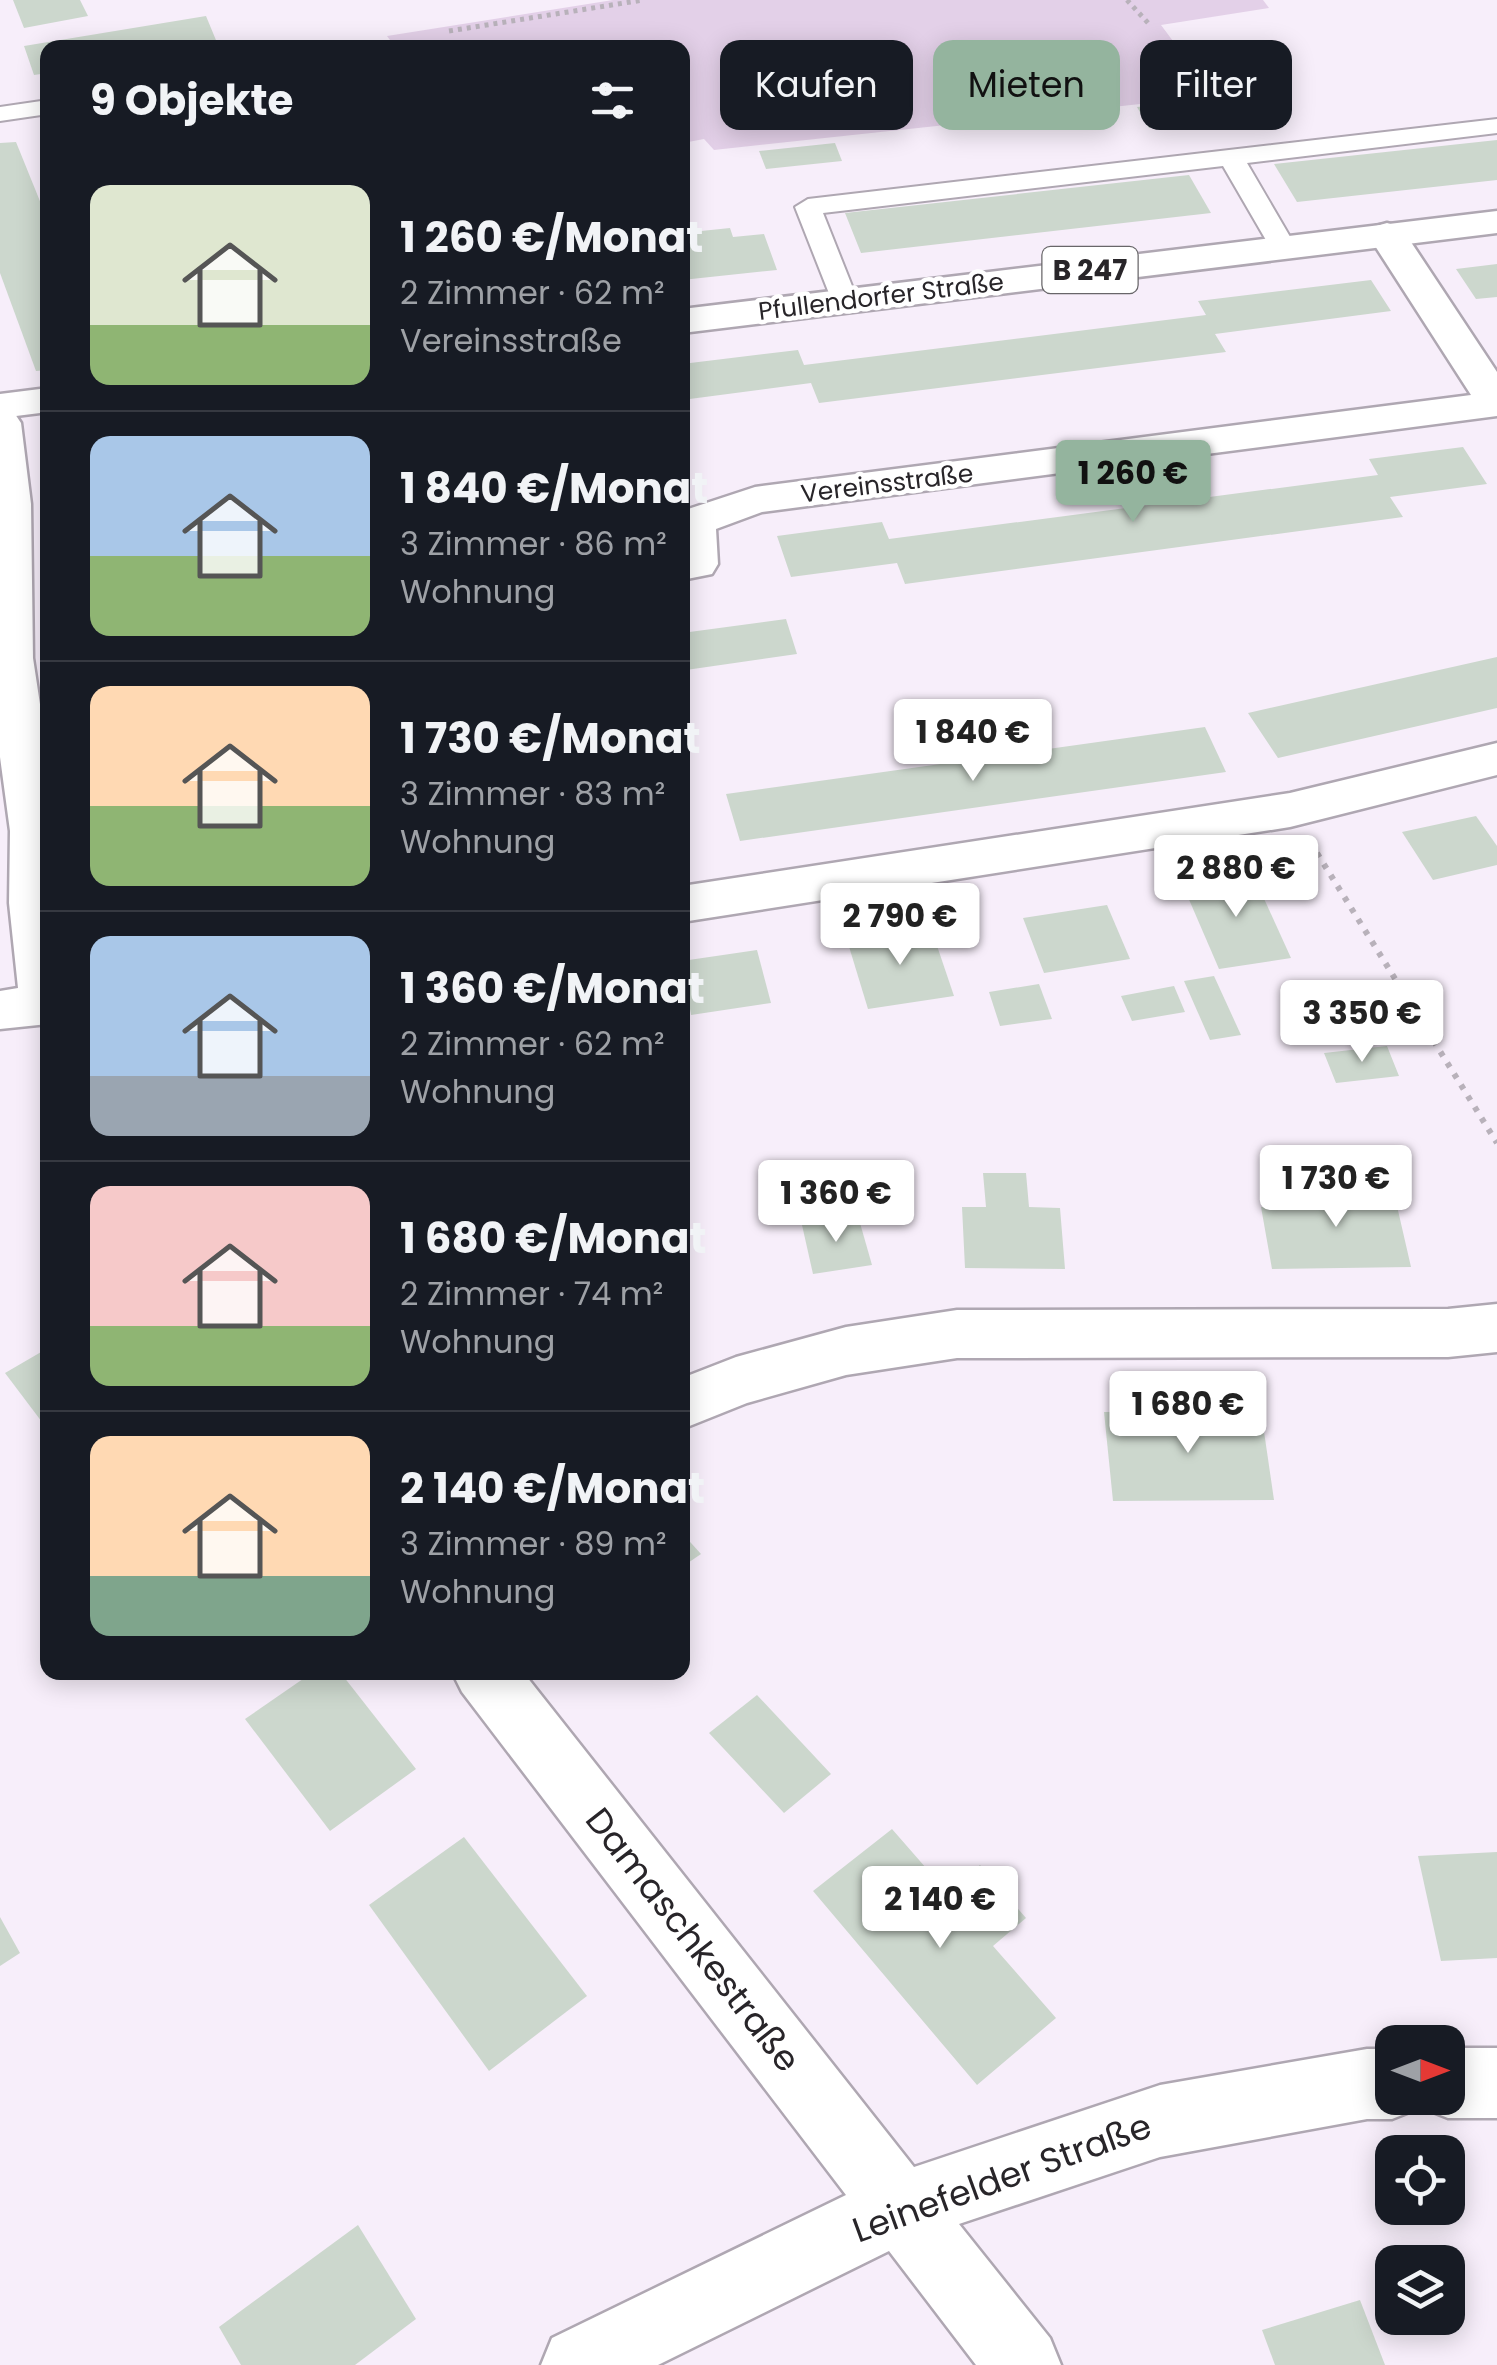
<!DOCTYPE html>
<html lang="de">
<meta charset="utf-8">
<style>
:root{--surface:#171b24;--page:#242831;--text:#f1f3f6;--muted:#9ea1a6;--line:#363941;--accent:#94b49e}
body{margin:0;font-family:Poppins,sans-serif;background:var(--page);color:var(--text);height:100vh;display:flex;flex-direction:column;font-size:38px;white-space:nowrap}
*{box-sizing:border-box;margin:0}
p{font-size:32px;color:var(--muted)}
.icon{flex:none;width:55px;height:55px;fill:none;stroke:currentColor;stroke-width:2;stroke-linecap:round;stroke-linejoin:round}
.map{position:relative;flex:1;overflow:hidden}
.panel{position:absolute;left:40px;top:40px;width:650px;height:1640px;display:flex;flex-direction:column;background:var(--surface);border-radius:20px;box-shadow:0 5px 25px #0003}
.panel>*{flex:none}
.hud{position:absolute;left:720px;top:40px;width:625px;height:90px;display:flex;gap:20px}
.needle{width:65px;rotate:90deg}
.buttons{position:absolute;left:1375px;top:2025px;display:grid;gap:20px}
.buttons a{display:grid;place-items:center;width:90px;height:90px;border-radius:20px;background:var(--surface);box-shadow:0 5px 25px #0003;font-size:50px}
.price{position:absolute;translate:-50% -85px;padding:0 22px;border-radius:10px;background:#fff;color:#222;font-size:32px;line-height:65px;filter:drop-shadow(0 2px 5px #0008)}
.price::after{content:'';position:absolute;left:50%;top:60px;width:30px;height:22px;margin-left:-15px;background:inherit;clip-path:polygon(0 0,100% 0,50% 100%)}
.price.current{background:var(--accent);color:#111}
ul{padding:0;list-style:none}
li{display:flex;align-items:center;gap:30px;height:250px;padding:0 50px}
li+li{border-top:2px solid var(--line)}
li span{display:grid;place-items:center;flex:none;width:280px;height:200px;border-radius:20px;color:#555}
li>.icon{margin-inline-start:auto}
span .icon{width:120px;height:120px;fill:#fffc;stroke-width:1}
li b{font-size:42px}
h2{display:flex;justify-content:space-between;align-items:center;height:120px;padding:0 50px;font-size:42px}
.pill{padding:0 35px;border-radius:20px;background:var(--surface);box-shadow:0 5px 25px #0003;font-size:35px;line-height:90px}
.pill.current{background:var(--accent);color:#111}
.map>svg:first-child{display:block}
.green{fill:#e3d0e8}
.building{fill:#ccd7cd}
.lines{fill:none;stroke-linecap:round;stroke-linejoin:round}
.service-casing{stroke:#afa7b2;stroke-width:4}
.minor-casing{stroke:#afa7b2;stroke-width:5}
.primary-casing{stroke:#afa7b2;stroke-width:5}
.path-far1{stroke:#b8b1ba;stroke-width:5;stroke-dasharray:4 5;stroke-linecap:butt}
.path{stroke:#b8b1ba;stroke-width:6;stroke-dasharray:5 8;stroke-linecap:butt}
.service{fill:#fff;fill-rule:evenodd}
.minor{fill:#fff;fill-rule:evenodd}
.primary{fill:#fff;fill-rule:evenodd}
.labels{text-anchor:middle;stroke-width:9;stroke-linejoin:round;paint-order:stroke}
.far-street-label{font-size:25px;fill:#282529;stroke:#fff}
.shield{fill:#fff;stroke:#686669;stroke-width:2.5}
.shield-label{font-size:28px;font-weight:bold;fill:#282529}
.near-street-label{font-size:35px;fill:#282529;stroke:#fff}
</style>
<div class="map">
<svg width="1497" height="2365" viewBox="0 0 1497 2365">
<rect width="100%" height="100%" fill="#f7eefa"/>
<path class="green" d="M613,0H1263L1269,8L1161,25L1214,96L714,150L704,139L683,143L682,48H396L387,36Z"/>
<g class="building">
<path d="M13,0H80L88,16L24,28Z"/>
<path d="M206,16L218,45L48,48V73L34,75L24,46Z"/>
<path d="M1245,96L1258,116L1149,128L1137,107Z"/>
<path d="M1497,140V180L1297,202L1274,164Z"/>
<path d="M16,142L48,221V370L36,371L0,273V143Z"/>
<path d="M835,143L842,161L766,169L759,151Z"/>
<path d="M1189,175L1211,213L861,253L845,213Z"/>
<path d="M730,228L733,237L764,234L777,270L682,280V233Z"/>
<path d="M1497,264V297L1476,299L1456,269Z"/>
<path d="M1371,280L1391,311L1215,334L1226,352L819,403L811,383L682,400V364L798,350L804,365L1206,315L1198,301Z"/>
<path d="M1463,447L1487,484L1390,497L1403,517L905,584L897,563L791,577L777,536L882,522L889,539L1378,475L1369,459Z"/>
<path d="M786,619L797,654L686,670L682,633Z"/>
<path d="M1497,657V708L1278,758L1248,713Z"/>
<path d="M1205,727L1226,772L740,841L726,794Z"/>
<path d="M1476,816L1497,846V865L1433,880L1402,832Z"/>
<path d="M1251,870L1291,958L1219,969L1181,881Z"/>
<path d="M1107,905L1130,959L1044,973L1023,918Z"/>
<path d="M931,928L954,996L868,1009L847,940Z"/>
<path d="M757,950L771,1003L691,1015L682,961Z"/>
<path d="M1214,976L1241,1035L1210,1040L1184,981Z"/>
<path d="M1039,984L1052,1019L1000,1026L989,992Z"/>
<path d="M1174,986L1185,1012L1132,1021L1121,996Z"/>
<path d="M1387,1046L1399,1076L1336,1083L1324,1053Z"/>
<path d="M1353,1168L1361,1206H1397L1411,1267L1272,1269L1261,1207H1325L1317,1169Z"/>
<path d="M983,1173H1026L1029,1207L1060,1208L1065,1269L965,1268L962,1207H986Z"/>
<path d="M858,1216L872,1265L813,1274L802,1225Z"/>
<path d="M48,1348V1430L5,1373Z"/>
<path d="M1261,1411L1274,1500L1113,1501L1104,1412Z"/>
<path d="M682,1533L701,1554L682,1567Z"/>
<path d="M313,1672H340L416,1769L330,1831L245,1719Z"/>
<path d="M757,1695L831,1774L784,1813L709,1733Z"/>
<path d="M892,1829L947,1892L980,1865L1026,1918L993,1946L1056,2018L977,2085L813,1891Z"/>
<path d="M464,1837L587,1996L489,2071L369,1905Z"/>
<path d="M1497,1852V1958L1441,1961L1418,1856Z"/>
<path d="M0,1917L20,1953L0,1966Z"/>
<path d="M358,2225L416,2319L355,2365H241L219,2327Z"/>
<path d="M1360,2300L1385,2365H1275L1262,2330Z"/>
</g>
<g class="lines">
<g class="service-casing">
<g id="service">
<path d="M48,100V114L0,121V107Z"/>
<path d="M1497,119V133L1247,163L1296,247L1283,255L1270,247L1223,166L823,213L858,301L845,309L832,301L795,207L808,199Z"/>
</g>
</g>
<g class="minor-casing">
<g id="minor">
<path d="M1387,223L1401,227L1497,372V416L762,512L716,529L718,564L712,574L682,580V511L755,487L1471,395L1368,235L1373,227Z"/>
<path d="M0,410L15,414L21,423L31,504L33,658L48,757V1024L0,1029V991L18,988L9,903L10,831L0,757Z"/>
<path d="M1497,743V775L1290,827L682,922V886L1290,793Z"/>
<path d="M1497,1304V1352L1448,1357L957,1358L846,1375L747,1403L682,1429V1378L736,1357L846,1327L957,1310L1448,1309Z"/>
<path d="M452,1672H523L914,2167L1160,2085L1367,2049H1392V2098H1448V2048H1497V2118H1448L1423,2108L1420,2101L1417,2109L1392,2119H1367L1160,2157L959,2224L1050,2338L1061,2365H976L889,2251L658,2365H541L552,2338L846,2195L462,1692Z"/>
</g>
</g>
<g class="primary-casing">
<g id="primary">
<path d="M1497,211V233L682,333V309Z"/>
<path d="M48,388V412L0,418V394Z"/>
</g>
</g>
<g class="path-far1">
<path d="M1127,0L1149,24"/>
<path d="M449,31L643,0"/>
</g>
<path class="path" d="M1317,853L1497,1143"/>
<use href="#service" class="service"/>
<use href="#minor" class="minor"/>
<use href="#primary" class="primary"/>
</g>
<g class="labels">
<g class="far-street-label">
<text transform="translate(881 296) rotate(-7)" y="9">Pfullendorfer Straße</text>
<text transform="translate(887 483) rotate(-7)" y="9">Vereinsstraße</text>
</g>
<rect class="shield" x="1042.5" y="247" width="95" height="46" rx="8"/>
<g class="shield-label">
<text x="1090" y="280">B 247</text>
</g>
<g class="near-street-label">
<text transform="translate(693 1940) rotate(52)" y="12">Damaschkestraße</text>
<text transform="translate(1002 2178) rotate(-20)" y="12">Leinefelder Straße</text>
</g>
</g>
</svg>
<div class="buttons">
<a><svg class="needle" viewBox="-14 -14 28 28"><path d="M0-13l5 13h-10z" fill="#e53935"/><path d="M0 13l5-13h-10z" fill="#9ea1a6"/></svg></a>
<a><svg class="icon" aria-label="locate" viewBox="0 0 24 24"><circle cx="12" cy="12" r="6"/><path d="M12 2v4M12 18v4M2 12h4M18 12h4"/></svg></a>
<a><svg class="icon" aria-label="layers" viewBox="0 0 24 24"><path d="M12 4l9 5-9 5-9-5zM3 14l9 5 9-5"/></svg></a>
</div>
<b class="price current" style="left:1133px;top:525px">1 260 €</b>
<b class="price" style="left:973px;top:784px">1 840 €</b>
<b class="price" style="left:1236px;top:920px">2 880 €</b>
<b class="price" style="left:900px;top:968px">2 790 €</b>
<b class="price" style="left:1362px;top:1065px">3 350 €</b>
<b class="price" style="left:1336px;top:1230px">1 730 €</b>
<b class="price" style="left:836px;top:1245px">1 360 €</b>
<b class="price" style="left:1188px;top:1456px">1 680 €</b>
<b class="price" style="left:940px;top:1951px">2 140 €</b>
<div class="hud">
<a class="pill">Kaufen</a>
<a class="pill current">Mieten</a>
<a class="pill">Filter</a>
</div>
<section class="panel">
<h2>9 Objekte<svg class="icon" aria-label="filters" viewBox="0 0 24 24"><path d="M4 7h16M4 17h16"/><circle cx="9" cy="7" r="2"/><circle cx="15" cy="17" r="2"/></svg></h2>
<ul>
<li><span style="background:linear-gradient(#dfe7d0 70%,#8fb573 0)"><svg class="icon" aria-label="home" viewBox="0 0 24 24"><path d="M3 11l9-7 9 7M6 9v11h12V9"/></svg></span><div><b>1 260 €/Monat</b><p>2 Zimmer · 62 m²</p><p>Vereinsstraße</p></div></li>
<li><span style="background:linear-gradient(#a9c7e8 60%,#8fb573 0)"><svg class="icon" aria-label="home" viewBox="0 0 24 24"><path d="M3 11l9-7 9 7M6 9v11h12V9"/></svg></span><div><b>1 840 €/Monat</b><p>3 Zimmer · 86 m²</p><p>Wohnung</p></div></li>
<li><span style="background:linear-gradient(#ffd9b3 60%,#8fb573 0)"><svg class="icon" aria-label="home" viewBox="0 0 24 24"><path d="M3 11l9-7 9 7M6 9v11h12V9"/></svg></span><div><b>1 730 €/Monat</b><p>3 Zimmer · 83 m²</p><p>Wohnung</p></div></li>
<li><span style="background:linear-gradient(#a9c7e8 70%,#9aa5b1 0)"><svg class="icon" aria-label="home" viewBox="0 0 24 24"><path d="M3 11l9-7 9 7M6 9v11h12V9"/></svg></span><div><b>1 360 €/Monat</b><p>2 Zimmer · 62 m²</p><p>Wohnung</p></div></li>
<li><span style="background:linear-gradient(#f6c9c9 70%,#8fb573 0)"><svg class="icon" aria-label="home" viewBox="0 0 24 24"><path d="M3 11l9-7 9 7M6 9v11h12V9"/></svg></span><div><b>1 680 €/Monat</b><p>2 Zimmer · 74 m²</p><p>Wohnung</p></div></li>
<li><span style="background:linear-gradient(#ffd9b3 70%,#7fa58c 0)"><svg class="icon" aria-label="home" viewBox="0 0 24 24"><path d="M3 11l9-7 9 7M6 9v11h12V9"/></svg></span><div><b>2 140 €/Monat</b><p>3 Zimmer · 89 m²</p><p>Wohnung</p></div></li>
</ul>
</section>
</div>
